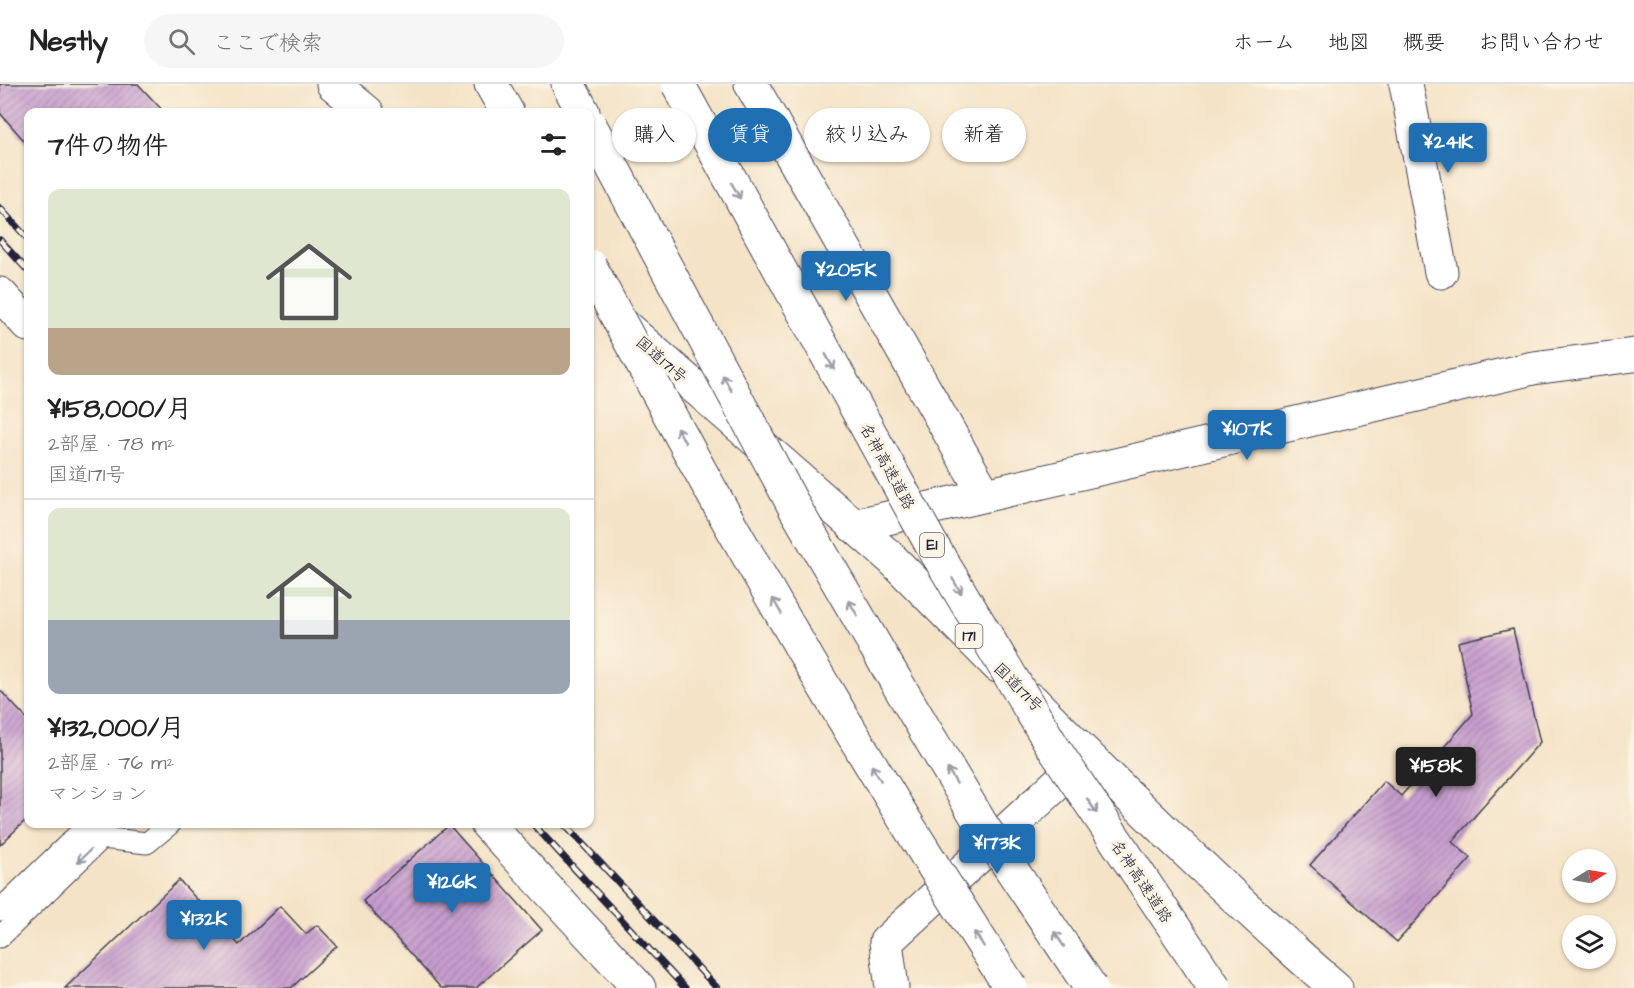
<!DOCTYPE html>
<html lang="ja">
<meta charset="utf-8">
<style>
:root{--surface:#fff;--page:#f6f6f6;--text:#222;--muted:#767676;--line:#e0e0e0;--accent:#1f6fb2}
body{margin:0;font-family:"Architects Daughter","Klee One",sans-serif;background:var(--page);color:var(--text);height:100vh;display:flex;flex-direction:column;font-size:22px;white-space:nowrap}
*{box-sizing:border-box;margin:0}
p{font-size:20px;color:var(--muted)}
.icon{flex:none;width:33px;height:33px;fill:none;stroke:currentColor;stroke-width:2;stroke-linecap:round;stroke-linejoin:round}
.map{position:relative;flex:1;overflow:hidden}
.drawer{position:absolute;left:24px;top:24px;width:570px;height:720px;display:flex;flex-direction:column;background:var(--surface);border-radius:12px;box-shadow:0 2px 4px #0004}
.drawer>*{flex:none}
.hud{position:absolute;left:612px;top:24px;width:570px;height:54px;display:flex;gap:12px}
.needle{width:39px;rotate:79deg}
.buttons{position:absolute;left:1562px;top:765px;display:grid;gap:12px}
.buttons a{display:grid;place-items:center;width:54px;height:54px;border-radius:50%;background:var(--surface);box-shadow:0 2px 4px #0004;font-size:30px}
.price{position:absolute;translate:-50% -51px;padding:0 14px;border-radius:6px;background:var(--accent);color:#fff;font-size:20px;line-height:39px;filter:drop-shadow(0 2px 3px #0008)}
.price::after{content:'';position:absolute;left:50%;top:36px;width:18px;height:14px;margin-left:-9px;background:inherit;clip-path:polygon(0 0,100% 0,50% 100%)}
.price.current{background:#222;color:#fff}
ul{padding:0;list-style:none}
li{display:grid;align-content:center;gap:12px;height:318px;padding:0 24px}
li+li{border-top:2px solid var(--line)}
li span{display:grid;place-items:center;height:186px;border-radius:12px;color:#555}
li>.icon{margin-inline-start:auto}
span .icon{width:108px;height:108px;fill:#fffc;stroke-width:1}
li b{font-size:26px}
h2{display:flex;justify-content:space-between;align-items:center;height:72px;padding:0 24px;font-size:26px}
.chip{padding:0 21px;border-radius:27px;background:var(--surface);box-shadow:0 2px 4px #0004;font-size:21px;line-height:54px}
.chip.current{background:var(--accent);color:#fff}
header{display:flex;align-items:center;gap:36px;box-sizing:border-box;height:84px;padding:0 30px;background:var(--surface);border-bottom:2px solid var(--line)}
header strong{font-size:28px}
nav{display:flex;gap:33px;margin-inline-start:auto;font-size:21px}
.search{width:420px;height:54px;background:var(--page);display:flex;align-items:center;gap:15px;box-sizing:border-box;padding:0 21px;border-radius:33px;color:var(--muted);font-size:22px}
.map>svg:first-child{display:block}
.building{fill:url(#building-hatch)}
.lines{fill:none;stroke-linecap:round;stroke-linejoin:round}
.service-casing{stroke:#423f50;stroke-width:23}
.minor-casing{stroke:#423f50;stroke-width:35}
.trunk-casing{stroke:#423f50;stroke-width:35}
.motorway-casing{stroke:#423f50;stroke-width:35}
.service{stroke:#fff;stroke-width:21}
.minor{stroke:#fff;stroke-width:33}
.trunk{stroke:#fff;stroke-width:33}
.motorway{stroke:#fff;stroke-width:33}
.rail-casing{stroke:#22223b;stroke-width:7}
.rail{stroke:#fcf5e5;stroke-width:4.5;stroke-dasharray:14;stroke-linecap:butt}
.motorway-bridge-casing{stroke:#423f50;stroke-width:35;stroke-linecap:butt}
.motorway-bridge{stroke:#fff;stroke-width:33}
.oneway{stroke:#9c9ca7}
.labels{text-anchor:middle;stroke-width:6;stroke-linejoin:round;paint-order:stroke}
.shield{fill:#fcf5e5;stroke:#63616e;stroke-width:1.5}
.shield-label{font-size:15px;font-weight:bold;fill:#22223b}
.street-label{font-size:16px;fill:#22223b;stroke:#fcf5e5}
</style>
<header>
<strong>Nestly</strong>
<div class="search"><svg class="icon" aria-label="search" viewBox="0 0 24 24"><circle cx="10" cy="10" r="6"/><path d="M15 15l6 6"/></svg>ここで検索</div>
<nav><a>ホーム</a><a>地図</a><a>概要</a><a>お問い合わせ</a></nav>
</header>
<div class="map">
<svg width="1634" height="904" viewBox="0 0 1634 904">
<defs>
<pattern id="building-hatch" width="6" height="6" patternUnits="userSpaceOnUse" patternTransform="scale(1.5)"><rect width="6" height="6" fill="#c79ece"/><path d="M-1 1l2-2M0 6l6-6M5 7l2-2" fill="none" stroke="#a180a8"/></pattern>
</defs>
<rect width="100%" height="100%" fill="#fcf5e5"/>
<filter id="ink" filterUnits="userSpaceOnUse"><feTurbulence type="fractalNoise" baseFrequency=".0167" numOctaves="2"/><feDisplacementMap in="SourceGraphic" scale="12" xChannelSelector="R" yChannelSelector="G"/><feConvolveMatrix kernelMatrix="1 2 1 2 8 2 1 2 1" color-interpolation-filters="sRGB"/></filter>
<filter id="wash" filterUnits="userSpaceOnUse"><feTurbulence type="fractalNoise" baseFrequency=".008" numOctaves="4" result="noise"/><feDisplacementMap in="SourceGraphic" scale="24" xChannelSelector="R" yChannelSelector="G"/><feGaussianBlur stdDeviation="1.35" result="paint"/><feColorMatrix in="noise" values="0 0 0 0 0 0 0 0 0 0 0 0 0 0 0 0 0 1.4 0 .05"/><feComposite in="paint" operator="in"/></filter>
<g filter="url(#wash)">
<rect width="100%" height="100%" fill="#f4e3c7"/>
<g id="blocks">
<g class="building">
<path d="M0,0H138L164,28H28V61L0,29Z"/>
<path d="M1513,545L1540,658L1452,758L1471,774L1397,858L1310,781L1384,697L1401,712L1473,630L1458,558Z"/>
<path d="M0,606L28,636V734L0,761Z"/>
<path d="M449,741L542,846L476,904H441L363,817Z"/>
<path d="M179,796L239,861L280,822L306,850L317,841L337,862L291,904H65Z"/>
</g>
</g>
</g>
<g filter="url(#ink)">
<use href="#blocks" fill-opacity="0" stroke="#423f50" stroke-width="1.5"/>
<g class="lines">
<g class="service-casing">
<g id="service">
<path d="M0,826L89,740"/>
<path d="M0,853L102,754L147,759L170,740"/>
</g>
</g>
<g class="minor-casing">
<g id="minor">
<path d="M751,0L985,411"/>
<path d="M1406,0L1441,188"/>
<path d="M0,210L28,241"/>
<path d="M853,442L1533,284L1634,271"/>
<path d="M487,740L639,904"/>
<path d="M892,904L886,858L1087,672"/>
</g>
</g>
<g class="trunk-casing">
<g id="trunk">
<path d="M333,0L367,28"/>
<path d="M621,239L891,474L998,582"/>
<path d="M1032,616C1130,715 1231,813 1336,904"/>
</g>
</g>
<g class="motorway-casing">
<g id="motorway">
<path d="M491,0L507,28"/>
<path d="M568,0L583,28"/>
</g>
</g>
<use href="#service" class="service"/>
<use href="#minor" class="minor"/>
<use href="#trunk" class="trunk"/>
<use href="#motorway" class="motorway"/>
<g class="rail-casing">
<g id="rail">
<path d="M0,124L28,155"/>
<path d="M0,156L28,187"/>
<path d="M533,740L685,904"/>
<path d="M564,740L717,904"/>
</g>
</g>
<use href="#rail" class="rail"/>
<g class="motorway-bridge-casing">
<g id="motorway-bridge">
<path d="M678,0L930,458L1053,663L1215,904"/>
<path d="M590,41L796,426L887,582L981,740L1091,904"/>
<path d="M590,182C640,275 689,370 742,461C827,611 917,759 1011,904"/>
</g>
</g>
<use href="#motorway-bridge" class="motorway-bridge"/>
</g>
<defs><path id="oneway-shaft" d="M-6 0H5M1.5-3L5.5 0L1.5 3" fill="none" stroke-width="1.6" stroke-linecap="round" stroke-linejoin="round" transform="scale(1.5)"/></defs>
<g class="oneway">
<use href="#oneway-shaft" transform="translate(736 107) rotate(61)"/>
<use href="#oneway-shaft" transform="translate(830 278) rotate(61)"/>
<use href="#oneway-shaft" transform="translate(727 299) rotate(-119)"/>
<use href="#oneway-shaft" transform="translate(681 351) rotate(-119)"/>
<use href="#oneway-shaft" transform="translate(957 502) rotate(59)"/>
<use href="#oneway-shaft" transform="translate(777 522) rotate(-120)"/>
<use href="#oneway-shaft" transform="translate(853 524) rotate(-120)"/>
<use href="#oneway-shaft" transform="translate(876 689) rotate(-121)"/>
<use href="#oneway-shaft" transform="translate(952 692) rotate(-121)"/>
<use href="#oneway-shaft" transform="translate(1092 722) rotate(56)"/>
<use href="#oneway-shaft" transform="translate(84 772) rotate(136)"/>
<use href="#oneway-shaft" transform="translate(979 855) rotate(-123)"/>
<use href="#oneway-shaft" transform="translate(1059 855) rotate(-124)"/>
</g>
</g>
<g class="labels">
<g class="shield">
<rect x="920" y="449" width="24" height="24" rx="4.5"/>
<rect x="955.5" y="540" width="27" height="24" rx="4.5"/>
</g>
<g class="shield-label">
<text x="932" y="466">E1</text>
<text x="969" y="557">171</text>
</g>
<g class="street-label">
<text transform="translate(662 275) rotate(41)" y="6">国道171号</text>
<text transform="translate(888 382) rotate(61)" y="6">名神高速道路</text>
<text transform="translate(1019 603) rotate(45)" y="6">国道171号</text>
<text transform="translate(1142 797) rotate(56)" y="6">名神高速道路</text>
</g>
</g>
</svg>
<div class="buttons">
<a><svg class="needle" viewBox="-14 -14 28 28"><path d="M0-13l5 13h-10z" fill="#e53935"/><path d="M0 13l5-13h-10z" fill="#767676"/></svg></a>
<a><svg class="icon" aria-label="layers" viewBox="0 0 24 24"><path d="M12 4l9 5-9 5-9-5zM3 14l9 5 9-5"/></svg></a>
</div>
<b class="price" style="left:1448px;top:90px">¥241K</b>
<b class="price" style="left:846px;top:218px">¥205K</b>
<b class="price" style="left:1247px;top:377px">¥107K</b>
<b class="price current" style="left:1436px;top:714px">¥158K</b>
<b class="price" style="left:997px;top:791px">¥173K</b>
<b class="price" style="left:452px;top:830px">¥126K</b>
<b class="price" style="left:204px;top:867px">¥132K</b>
<div class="hud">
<a class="chip">購入</a>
<a class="chip current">賃貸</a>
<a class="chip">絞り込み</a>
<a class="chip">新着</a>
</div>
<section class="drawer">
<h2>7件の物件<svg class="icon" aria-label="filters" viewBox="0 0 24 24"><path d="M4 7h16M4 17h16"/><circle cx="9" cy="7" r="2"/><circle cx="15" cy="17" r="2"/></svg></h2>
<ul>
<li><span style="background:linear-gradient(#dfe7d0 75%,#b9a48a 0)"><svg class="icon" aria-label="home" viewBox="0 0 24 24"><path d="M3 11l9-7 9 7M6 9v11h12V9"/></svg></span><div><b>¥158,000/月</b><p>2部屋 · 78 m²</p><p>国道171号</p></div></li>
<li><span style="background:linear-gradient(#dfe7d0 60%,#9aa5b1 0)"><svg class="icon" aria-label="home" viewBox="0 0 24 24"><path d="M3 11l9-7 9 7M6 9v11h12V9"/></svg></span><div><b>¥132,000/月</b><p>2部屋 · 76 m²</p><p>マンション</p></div></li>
</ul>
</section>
</div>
